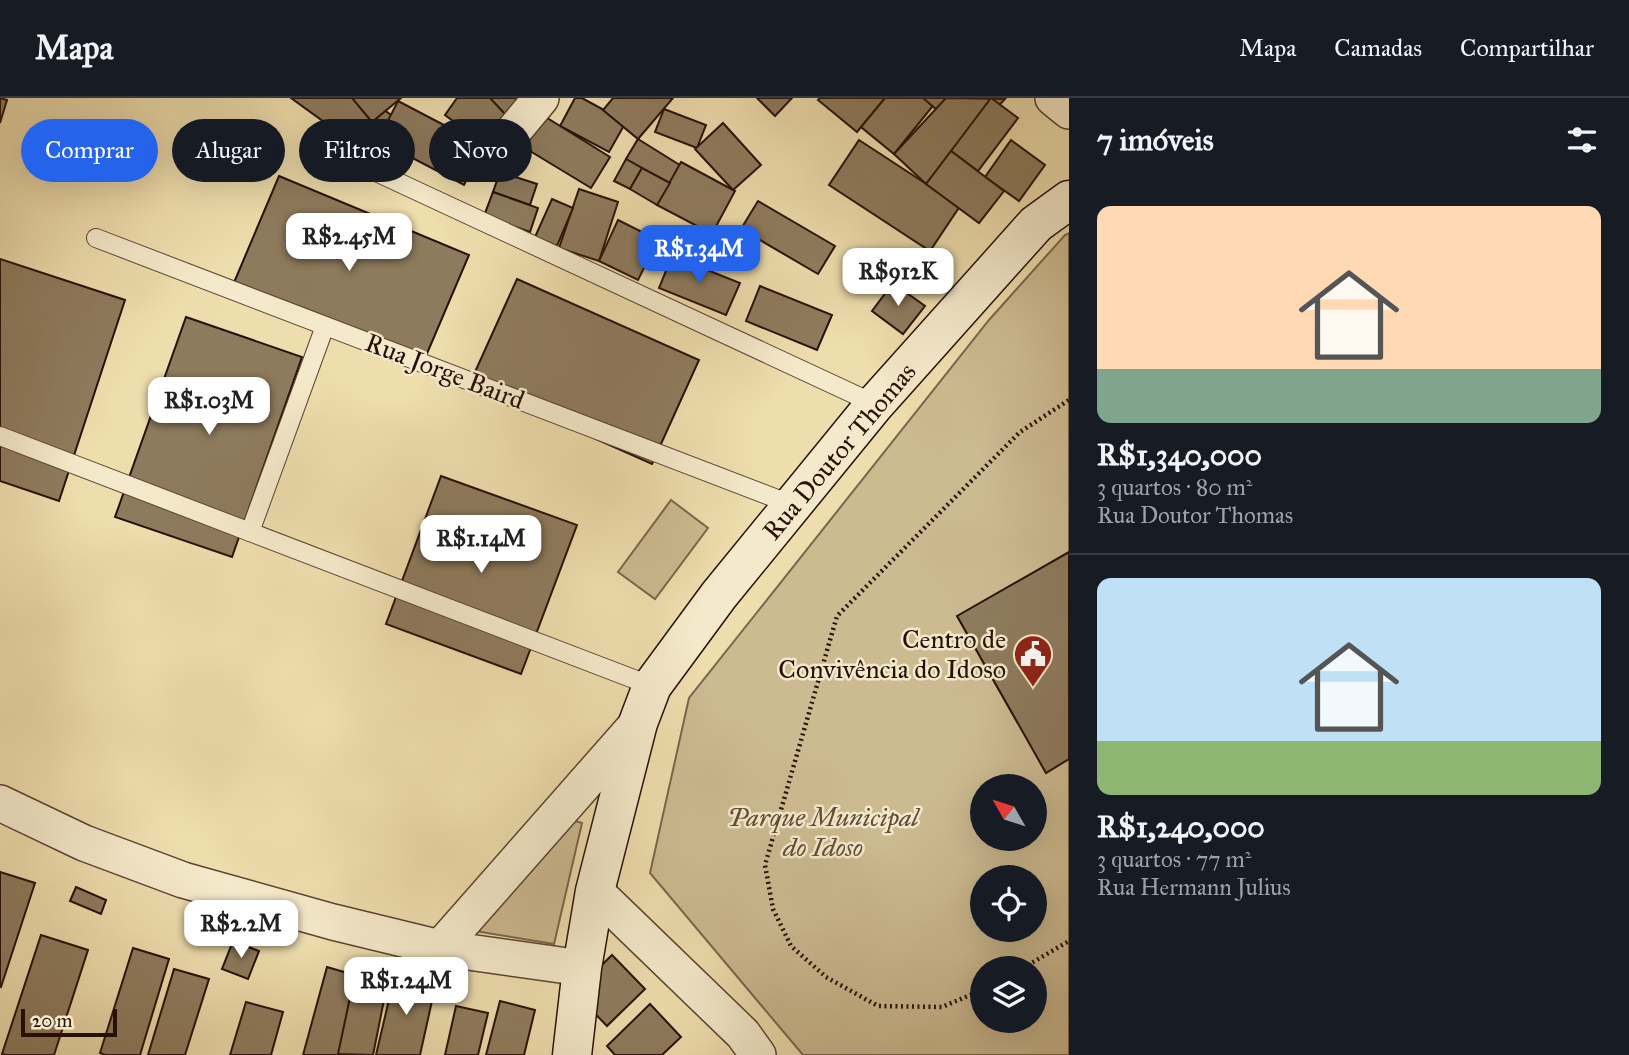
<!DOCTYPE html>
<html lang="pt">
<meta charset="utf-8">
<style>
:root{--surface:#171b24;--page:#20242c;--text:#f1f3f6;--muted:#9ea1a6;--line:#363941;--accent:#2563eb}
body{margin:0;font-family:"IM FELL Great Primer",serif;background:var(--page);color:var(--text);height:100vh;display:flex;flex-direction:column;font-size:26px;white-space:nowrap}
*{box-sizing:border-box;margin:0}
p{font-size:23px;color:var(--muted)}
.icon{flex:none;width:38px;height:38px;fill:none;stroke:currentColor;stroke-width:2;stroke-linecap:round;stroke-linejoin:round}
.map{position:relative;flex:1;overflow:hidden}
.panel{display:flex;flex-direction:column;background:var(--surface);width:560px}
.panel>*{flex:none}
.banner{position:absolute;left:21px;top:21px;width:665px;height:63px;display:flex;gap:14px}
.needle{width:46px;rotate:309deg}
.controls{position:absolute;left:970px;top:676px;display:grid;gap:14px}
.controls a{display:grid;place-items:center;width:77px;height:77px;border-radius:50%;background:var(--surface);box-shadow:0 7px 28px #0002;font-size:35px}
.scale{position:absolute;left:21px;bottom:18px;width:96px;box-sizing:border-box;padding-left:7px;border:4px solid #271006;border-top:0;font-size:19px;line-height:24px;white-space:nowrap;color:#271006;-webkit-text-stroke:5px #f4e9ca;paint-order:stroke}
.price{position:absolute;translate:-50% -60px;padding:0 16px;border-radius:14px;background:#fff;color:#222;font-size:23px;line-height:46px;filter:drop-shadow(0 2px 4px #0008)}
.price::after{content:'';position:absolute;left:50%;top:42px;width:21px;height:16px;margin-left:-10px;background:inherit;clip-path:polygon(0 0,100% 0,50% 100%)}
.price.current{background:var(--accent);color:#fff}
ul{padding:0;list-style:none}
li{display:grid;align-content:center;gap:14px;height:371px;padding:0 28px}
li+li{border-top:2px solid var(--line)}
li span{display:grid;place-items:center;height:217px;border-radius:14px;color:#555}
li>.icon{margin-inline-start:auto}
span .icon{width:126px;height:126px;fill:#fffc;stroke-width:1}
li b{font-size:30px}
h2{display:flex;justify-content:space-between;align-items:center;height:84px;padding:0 28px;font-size:30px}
.tag{padding:0 24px;border-radius:32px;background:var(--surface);box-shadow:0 7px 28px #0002;font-size:24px;line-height:63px}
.tag.current{background:var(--accent);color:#fff}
header{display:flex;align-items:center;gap:42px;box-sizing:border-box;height:98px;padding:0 35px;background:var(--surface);border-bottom:2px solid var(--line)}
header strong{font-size:33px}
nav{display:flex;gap:38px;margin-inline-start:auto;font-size:24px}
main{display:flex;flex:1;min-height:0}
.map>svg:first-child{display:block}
.green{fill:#ccba91;stroke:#7a654c;stroke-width:2;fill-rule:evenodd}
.building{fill:#8e7b5d;stroke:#271006;stroke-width:2}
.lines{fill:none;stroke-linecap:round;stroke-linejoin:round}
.lane-casing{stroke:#594330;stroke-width:20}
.street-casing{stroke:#594330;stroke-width:38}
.secondary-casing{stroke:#271006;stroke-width:41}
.path{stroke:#271006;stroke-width:4.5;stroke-dasharray:2 3.5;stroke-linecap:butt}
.lane{stroke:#f4e9ca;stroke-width:18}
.street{stroke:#f4e9ca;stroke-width:35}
.secondary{stroke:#f4e9ca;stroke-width:38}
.labels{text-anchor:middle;stroke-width:5;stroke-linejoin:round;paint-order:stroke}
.street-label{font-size:26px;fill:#271006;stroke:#f4e9ca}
.poi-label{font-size:26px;fill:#271006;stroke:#f4e9ca;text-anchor:end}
.park-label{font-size:26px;font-style:italic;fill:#614c37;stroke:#f4e9ca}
</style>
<header>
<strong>Mapa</strong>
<nav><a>Mapa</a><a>Camadas</a><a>Compartilhar</a></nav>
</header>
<main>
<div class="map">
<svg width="1069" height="957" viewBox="0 0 1069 957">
<rect width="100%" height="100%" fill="#eeddad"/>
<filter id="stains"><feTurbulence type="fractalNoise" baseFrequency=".00286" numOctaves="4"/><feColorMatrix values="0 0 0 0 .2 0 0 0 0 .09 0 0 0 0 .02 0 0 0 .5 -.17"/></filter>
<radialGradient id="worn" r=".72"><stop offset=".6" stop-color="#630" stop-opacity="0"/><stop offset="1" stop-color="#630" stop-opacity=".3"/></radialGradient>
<g class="green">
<path d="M1069,135V957H803L650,775L689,600L989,222L1065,137ZM982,688H1034V740H982ZM982,779H1034V831H982ZM982,870H1034V922H982Z"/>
<path d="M671,402L708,430L655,501L618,474Z"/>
<path d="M565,720L582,725L554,846L475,833Z"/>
</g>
<g class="building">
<path d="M0,0L7,2L0,25Z"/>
<path d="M291,0H367L394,19L367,55Z"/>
<path d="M352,0H401L372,24Z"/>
<path d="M457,0H499L512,9L485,47L445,17Z"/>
<path d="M490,0H523L505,16Z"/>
<path d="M575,0H582L626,24L609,54L560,28Z"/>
<path d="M613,0H673L638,41L603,12Z"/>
<path d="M757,0H792L775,18Z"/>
<path d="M820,0H885L857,34L818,2Z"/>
<path d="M885,0H932L936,4L894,56L861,29Z"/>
<path d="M923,0H947L937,12Z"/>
<path d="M946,0L1005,1L926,86L894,56Z"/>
<path d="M991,0L1018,20L978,73L951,53Z"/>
<path d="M398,3L484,48L464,87L378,42Z"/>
<path d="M664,11L706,27L697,50L655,34Z"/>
<path d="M544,18L610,59L591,90L525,50Z"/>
<path d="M723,25L761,67L733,92L695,51Z"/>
<path d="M638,41L683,69L671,89L626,61Z"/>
<path d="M859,42L960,108L930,153L829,87Z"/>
<path d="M1011,42L1045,67L1019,103L985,79Z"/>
<path d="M951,53L1004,93L979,125L926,86Z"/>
<path d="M626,61L642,70L630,91L614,83Z"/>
<path d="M681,64L735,93L712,136L657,107Z"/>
<path d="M642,70L670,85L657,107L630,91Z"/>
<path d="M500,74L537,86L530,107L493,94Z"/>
<path d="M279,78L469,157L420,272L230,194Z"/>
<path d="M579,91L618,104L599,163L559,150Z"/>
<path d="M493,94L538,110L530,134L484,118Z"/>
<path d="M552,101L573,110L557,148L535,139Z"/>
<path d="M758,103L835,148L818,176L741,131Z"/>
<path d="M618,122L658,142L638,182L599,163Z"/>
<path d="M672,158L740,185L726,217L659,190Z"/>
<path d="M0,161L125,202L59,403L0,383Z"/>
<path d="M517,181L699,262L652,366L470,285Z"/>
<path d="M893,185L925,208L903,236L872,213Z"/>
<path d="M760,188L832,217L817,252L746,223Z"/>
<path d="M186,219L302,259L232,459L115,419Z"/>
<path d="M441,378L577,427L521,576L386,526Z"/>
<path d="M1069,454V661L1046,675L957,518Z"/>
<path d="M0,774L35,785L1,889L0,888Z"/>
<path d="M76,789L106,802L101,816L70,803Z"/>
<path d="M41,837L88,852L54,957H6L2,956Z"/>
<path d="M233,843L259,853L248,881L222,871Z"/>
<path d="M133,850L169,861L140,957H105L100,955Z"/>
<path d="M612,857L645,891L607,928L574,894Z"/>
<path d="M327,869L361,879L339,957H303Z"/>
<path d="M174,871L209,881L185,957H148Z"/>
<path d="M355,876L388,882L373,957L338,956Z"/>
<path d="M395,876L436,885L420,957H376Z"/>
<path d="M500,903L535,912L524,957H486Z"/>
<path d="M246,904L283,914L271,957H230Z"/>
<path d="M650,906L681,939L662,957H615L607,948Z"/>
<path d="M456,908L488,915L478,957H445Z"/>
</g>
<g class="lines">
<g class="lane-casing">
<g id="lane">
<path d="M346,60L875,306"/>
<path d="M96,140L793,407"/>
<path d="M325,228L250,434L652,588"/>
<path d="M0,338L250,434"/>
</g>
</g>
<g class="street-casing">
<g id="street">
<path d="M1053,0L1069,13"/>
<path d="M497,53L541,0"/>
<path d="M0,705L84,745L183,782L333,824L440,850L582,870"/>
<path d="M595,793L743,936L758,957"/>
<path d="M440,850L638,625"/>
</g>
</g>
<g class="secondary-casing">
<path id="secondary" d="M572,957L582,870L595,793L638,625L652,588L719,497L875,306L1036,126L1069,102"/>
</g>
<g class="path">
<path d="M1023,870L1069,843"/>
<path d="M982,892L942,909L878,908L826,879L791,848L773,811L765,767L837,518L1020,334L1069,302"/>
</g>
<use href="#lane" class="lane"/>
<use href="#street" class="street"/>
<use href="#secondary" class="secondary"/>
</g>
<defs>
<g id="civic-pin" transform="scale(2.0125)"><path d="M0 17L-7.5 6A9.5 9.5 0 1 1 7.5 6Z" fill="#8f2418" stroke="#f4e9ca"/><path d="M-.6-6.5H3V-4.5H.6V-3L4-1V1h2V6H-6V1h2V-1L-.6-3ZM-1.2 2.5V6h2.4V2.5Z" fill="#fff"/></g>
</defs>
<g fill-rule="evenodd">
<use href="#civic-pin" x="1033" y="556"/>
</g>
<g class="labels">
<g class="street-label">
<text transform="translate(445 273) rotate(21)" y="9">Rua Jorge Baird</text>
<text transform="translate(839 353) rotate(-50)" y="9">Rua Doutor Thomas</text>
</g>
<g class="poi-label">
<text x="1006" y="550">Centro de<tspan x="1006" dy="30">Convivência do Idoso</tspan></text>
</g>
<g class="park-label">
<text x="823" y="728">Parque Municipal<tspan x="823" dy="30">do Idoso</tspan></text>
</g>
</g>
<rect width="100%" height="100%" filter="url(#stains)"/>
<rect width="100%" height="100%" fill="url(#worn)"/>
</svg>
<div class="controls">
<a><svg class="needle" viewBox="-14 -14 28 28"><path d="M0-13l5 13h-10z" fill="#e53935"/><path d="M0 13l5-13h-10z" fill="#9ea1a6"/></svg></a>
<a><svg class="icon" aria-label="locate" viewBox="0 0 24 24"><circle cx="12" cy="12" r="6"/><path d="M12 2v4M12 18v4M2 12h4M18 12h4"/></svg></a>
<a><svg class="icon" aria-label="layers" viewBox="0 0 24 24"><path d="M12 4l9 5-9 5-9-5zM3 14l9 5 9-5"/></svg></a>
</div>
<div class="scale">20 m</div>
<b class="price" style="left:349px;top:175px">R$2.45M</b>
<b class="price current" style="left:699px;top:187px">R$1.34M</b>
<b class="price" style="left:898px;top:210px">R$912K</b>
<b class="price" style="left:209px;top:339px">R$1.03M</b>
<b class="price" style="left:481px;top:477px">R$1.14M</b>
<b class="price" style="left:241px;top:862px">R$2.2M</b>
<b class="price" style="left:406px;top:919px">R$1.24M</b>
<div class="banner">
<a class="tag current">Comprar</a>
<a class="tag">Alugar</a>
<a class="tag">Filtros</a>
<a class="tag">Novo</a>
</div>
</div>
<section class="panel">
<h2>7 imóveis<svg class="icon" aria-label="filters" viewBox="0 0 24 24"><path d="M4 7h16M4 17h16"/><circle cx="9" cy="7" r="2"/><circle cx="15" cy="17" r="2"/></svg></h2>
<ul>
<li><span style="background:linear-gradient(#ffd9b3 75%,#7fa58c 0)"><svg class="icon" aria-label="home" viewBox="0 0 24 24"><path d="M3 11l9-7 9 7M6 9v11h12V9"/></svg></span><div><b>R$1,340,000</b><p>3 quartos · 80 m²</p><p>Rua Doutor Thomas</p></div></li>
<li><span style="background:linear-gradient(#bfe0f5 75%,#8fb573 0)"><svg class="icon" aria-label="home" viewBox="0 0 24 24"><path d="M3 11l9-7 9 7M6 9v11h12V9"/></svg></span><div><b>R$1,240,000</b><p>3 quartos · 77 m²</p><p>Rua Hermann Julius</p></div></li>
</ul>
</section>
</main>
